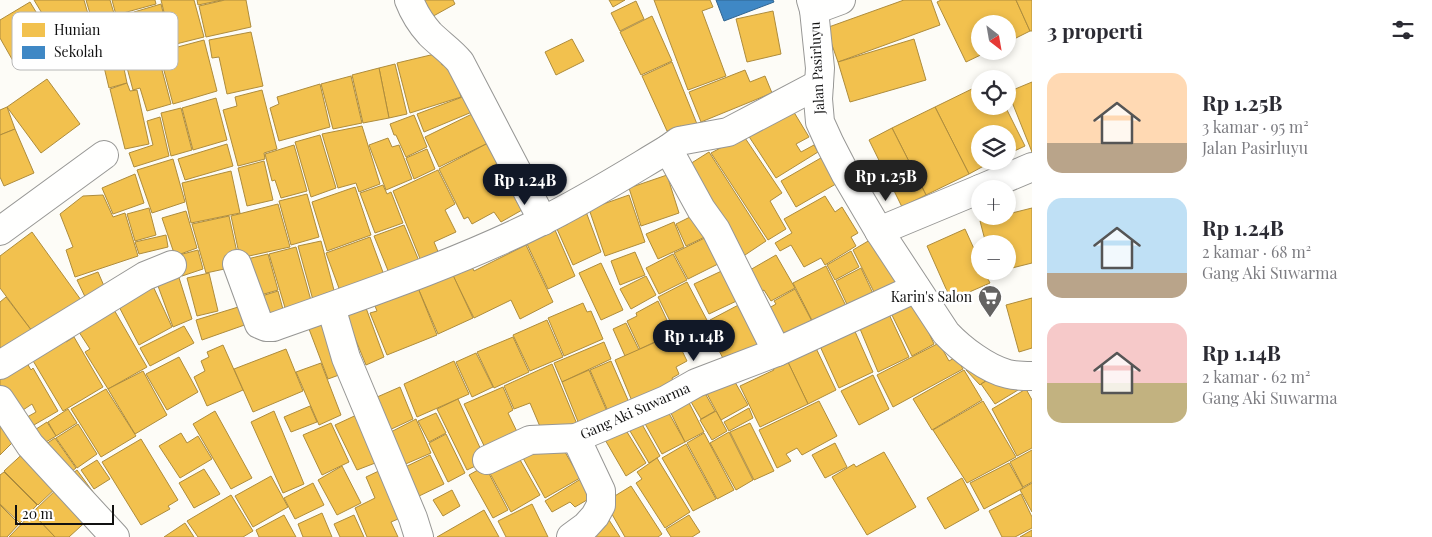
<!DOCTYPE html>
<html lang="id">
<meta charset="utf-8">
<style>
:root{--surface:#fff;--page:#f7f7f7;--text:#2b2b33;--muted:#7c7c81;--accent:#111827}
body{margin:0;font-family:"Playfair Display",serif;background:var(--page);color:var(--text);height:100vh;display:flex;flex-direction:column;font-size:19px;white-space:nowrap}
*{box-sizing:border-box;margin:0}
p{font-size:16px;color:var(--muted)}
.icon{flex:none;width:28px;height:28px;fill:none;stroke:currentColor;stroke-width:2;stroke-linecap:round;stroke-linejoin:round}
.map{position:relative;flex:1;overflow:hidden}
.side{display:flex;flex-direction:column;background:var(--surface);width:400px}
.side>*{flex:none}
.needle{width:32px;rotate:149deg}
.fabs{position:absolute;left:971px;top:15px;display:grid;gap:10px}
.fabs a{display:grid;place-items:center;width:45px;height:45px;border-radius:50%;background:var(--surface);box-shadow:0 2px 8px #0003;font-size:25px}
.scale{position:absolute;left:15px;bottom:12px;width:99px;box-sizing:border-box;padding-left:5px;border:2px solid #111;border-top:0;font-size:14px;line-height:18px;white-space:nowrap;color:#111;-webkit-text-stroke:4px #fff;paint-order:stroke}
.price{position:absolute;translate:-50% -42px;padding:0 11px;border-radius:18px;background:var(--accent);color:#fff;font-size:16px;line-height:32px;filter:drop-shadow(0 1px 2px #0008)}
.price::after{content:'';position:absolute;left:50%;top:30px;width:15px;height:11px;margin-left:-8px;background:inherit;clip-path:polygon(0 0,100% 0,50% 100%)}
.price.on{background:#222;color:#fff}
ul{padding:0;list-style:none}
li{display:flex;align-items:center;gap:15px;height:125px;padding:0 15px}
li span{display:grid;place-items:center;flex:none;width:140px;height:100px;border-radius:15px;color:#555}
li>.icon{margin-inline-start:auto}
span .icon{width:60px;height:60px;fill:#fffc;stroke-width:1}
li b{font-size:21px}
h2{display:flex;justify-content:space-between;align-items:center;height:60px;padding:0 15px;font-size:21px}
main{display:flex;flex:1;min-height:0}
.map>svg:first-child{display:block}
.homes{fill:#f2c14e;stroke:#ae8c3c}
.schools{fill:#3f88c5;stroke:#31648f}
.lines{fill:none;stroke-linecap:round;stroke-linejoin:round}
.minor-casing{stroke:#979795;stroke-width:30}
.minor{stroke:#fffffe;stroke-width:28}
.labels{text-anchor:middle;stroke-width:5;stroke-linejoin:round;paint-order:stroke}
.street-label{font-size:14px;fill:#111;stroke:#fff}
.poi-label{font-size:14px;fill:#111;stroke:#fff;text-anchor:end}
.key{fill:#fff;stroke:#b8b8b8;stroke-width:1}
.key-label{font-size:14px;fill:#111}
</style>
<main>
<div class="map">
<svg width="1032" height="537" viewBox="0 0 1032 537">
<rect width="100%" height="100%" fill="#fdfcf7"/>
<g class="homes">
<path d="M34,0H84L92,28L61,45Z"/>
<path d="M86,0H110L116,20L94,27Z"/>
<path d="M112,0H155L156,4L116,15Z"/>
<path d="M161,0H194L204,37L172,45Z"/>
<path d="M197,0H222L198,5Z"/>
<path d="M225,0H246L251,27L206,37L199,6Z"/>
<path d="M420,0H453L455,4L428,19Z"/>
<path d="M609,0H625L613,7Z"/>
<path d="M654,0H710L713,7L702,11L726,76L688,90Z"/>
<path d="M904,0H931L940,25L838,62L826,28Z"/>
<path d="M941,0H1016L1030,31L1008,42V24H980V51H989L966,62L937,2Z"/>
<path d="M1016,0H1032V31H1030Z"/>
<path d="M636,1L644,19L620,31L611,13Z"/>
<path d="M30,2L56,45L17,68L0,38V20Z"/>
<path d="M161,4L172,48L146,55L134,12Z"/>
<path d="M773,11L781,54L747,62L736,19Z"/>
<path d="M134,16L145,56L123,64L127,83L109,88L95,29Z"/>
<path d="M652,16L672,61L641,75L620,32Z"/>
<path d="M251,32L263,86L227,94L219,57L212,58L209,40Z"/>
<path d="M572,39L584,61L556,75L545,52Z"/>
<path d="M914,39L926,80L850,102L838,62Z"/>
<path d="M204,40L217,91L173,104L159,52Z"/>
<path d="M439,53L442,65L451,63L461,97L410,113L397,63Z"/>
<path d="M158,55L171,104L147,111L140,88L133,90L126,64Z"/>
<path d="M672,62L699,129L685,136L681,126L667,131L642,76Z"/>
<path d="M395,64L407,114L389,118L379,68Z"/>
<path d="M379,68L389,118L363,123L352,75Z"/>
<path d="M745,70L750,82L765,76L772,93L701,122L689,92Z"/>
<path d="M351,76L362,123L333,129L321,84Z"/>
<path d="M47,79L80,124L41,153L7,107Z"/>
<path d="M1032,82V152L1008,92Z"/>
<path d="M127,83L130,91L137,90L149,144L125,149L110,89Z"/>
<path d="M320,84L330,127L279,141L270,108L279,104L277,97Z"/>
<path d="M980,85V106H1005L1025,146L1008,154V134H980V161H993L969,174L935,107Z"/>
<path d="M262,90L277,149L264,153L265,159L238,166L223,110L237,106L235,97Z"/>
<path d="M465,96L472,112L424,132L417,114Z"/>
<path d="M216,98L227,140L193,150L182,108Z"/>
<path d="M7,107L15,129L0,135V110Z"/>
<path d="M935,107L969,174L926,195L892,128Z"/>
<path d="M181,108L192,150L171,156L161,113Z"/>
<path d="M792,109L809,137L796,144L801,152L814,145L818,152L776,178L748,135Z"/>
<path d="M474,113L490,142L439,167L425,137Z"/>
<path d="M414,115L427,147L406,157L396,135H394L390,124Z"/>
<path d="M160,117L169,156L134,167L129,153L153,145L147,121Z"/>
<path d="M362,126L380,184L359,192L356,183L338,188L322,134Z"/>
<path d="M892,128L926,195L902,207L869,140Z"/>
<path d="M15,129L34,173L4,186L0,177V135Z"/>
<path d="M741,132L782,193L770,201L786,229L768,240L711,153L726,145Z"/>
<path d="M320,135L336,188L311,197L295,142Z"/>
<path d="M388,138L392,147L399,145L412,179L386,190L369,145Z"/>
<path d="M490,142L522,195L515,199L522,210L501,222L494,212L472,224L468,217L464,219L439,169Z"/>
<path d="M227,144L233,166L185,180L178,159Z"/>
<path d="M294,145L307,191L281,198L275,180L272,181L265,154Z"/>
<path d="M427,149L435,169L414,179L406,158Z"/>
<path d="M709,152L766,241L742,257L682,169Z"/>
<path d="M826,155L841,181L796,207L781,181Z"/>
<path d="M173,159L185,202L152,213L137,170Z"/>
<path d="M264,161L273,200L247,206L238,168Z"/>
<path d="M438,170L455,204L445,210L456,232L434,242L439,254L421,261L393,191Z"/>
<path d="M231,171L240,213L191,223L182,183Z"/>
<path d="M135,174L144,203L113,214L102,188Z"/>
<path d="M667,175L679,213L641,226L629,188Z"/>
<path d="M383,185L387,194L391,192L403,223L375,233L360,193Z"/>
<path d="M355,187L371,235L327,251L312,202Z"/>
<path d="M307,194L319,237L291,245L279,201Z"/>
<path d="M103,195L113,217L125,213L138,256L75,277L66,250L73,247L60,214L83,196Z"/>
<path d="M629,195L645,242L605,256L589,209Z"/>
<path d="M825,196L835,212L842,207L858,233L851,237L856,246L825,265L821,258L804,267L791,245L780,251L775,243L792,233L784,219Z"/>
<path d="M278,204L290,247L240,258L231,216Z"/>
<path d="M149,208L156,235L135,241L127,214Z"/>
<path d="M1032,208V263L1008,269V244H986L980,221L998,216H1008V214Z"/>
<path d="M585,209L601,252L573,265L557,229L568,224L565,217Z"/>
<path d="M186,211L197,248L175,256L162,218Z"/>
<path d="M700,212L711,234L686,246L676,224Z"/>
<path d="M229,216L238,257L229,268L206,273L192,224Z"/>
<path d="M674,222L684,247L658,259L646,234Z"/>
<path d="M404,225L419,261L389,273L374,236Z"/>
<path d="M965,229L980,262V271H984L990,283L951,300L927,246Z"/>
<path d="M555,230L575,276L548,289L527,244Z"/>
<path d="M32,232L81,300L35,335L0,288V256Z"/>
<path d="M715,233L728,259L688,279L674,253Z"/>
<path d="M166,235L168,247L139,254L135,242Z"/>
<path d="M370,237L384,275L340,291L326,253Z"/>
<path d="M875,237L902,285L877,298L853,250Z"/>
<path d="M321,241L335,294L313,300L298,246Z"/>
<path d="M526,245L553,302L520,319L511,300L474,318L452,274L471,265L474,271Z"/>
<path d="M296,247L312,304L286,311L269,254Z"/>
<path d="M198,250L203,269L182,276L175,256Z"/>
<path d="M851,251L859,267L835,280L827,265Z"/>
<path d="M635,252L645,275L620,285L611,261Z"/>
<path d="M268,254L278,290L254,297L243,260Z"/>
<path d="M673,254L687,280L659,294L646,268Z"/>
<path d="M776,255L795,288L771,301L764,290L755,296L743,274Z"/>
<path d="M601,263L623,310L601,320L579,273Z"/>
<path d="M175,265L192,319L173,327L154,275Z"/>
<path d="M826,266L849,312L817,330L793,283Z"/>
<path d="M730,267L745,297L709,314L694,284Z"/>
<path d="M861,268L877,302L852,315L836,281Z"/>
<path d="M98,272L107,293L88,303L77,280Z"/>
<path d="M209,273L218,311L197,316L187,278Z"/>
<path d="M452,273L473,318L438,334L418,288Z"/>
<path d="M646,276L656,295L631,309L620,289Z"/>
<path d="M687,282L709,324L679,339L658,297Z"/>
<path d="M152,284L172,327L139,345L115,299Z"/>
<path d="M418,288L437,335L387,355L370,313L377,311L375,306Z"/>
<path d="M795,289L816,329L783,346L764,311L776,304L774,301Z"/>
<path d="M278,291L284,313L262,320L255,298Z"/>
<path d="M6,297L35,335L8,356L0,347V302Z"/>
<path d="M1032,298V348L1019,352L1006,305Z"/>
<path d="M913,299L934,344L912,356L889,309Z"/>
<path d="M658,301L673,333L640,349L627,321L637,316L636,313Z"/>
<path d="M746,301L763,352L726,364L706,326L712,323L710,320Z"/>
<path d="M583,303L587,312L591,311L603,339L564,356L548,318Z"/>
<path d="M248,304L253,322L202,340L196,320Z"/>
<path d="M113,308L147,367L108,389L85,352L90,349L77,329Z"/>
<path d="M366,308L384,357L366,365L346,316Z"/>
<path d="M887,310L909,357L878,372L858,324Z"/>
<path d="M547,320L563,357L530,371L513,335Z"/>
<path d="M330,322L350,371L328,379L309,329Z"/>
<path d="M626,323L639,350L625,356L613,329Z"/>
<path d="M184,326L194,343L150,366L140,348Z"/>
<path d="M853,327L873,372L839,388L819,344Z"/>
<path d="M61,334L66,342L74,337L103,387L63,411L29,354Z"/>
<path d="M674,334L687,361L676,367L679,374L672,378L675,386L634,406L615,360Z"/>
<path d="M513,337L529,372L494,388L477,352Z"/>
<path d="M604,342L611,359L562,382L554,363Z"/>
<path d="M939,343L949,361L956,357L963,369L893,407L877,375Z"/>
<path d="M814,344L836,390L808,404L786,358Z"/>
<path d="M223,345L243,390L207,406L194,377L205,371L201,361L209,357L207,352Z"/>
<path d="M286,349L303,391L253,412L234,369Z"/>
<path d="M476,353L493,387L472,397L456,362Z"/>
<path d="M179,357L198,392L167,410L146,374Z"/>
<path d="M24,358L31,370L33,368L58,411L27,429L22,420L36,412L32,404L20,412L5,386L1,389L0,387V368Z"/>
<path d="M786,358L808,404L760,427L740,386L774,370L771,365Z"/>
<path d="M454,361L469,394L417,417L404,384Z"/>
<path d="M611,361L631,407L610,416L590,370Z"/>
<path d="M321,363L341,415L319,425L296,372Z"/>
<path d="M552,364L579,429L544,436L530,403L514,409L504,386Z"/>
<path d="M969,368L992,376L980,385L966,370Z"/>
<path d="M589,370L609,416L581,429L562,382Z"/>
<path d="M964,370L982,400L932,430L913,399Z"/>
<path d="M143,371L167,415L135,434L108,389Z"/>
<path d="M731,375L748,405L721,420L705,390Z"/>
<path d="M873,375L889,409L859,425L841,391Z"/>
<path d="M993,377L1023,387L995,404L981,384Z"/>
<path d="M701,386L715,411L701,419L687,395Z"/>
<path d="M400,387L413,419L383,433L368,401Z"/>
<path d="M503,387L513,410L508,413L521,440L489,456L464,404Z"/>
<path d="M106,389L136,436L101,457L71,409Z"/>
<path d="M1026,389L1032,400V448L1017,456L992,409Z"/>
<path d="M686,397L704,432L685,442L668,407Z"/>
<path d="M458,399L486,461L467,470L437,409Z"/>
<path d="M819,401L837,436L802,455L797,448L786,454L791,461L777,468L759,430Z"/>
<path d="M983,401L1016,457L967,483L933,430Z"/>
<path d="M310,406L317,422L291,432L284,417Z"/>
<path d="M666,408L685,442L662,454L643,420Z"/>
<path d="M749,408L753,418L729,431L724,422Z"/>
<path d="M68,409L77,423L56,436L48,422Z"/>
<path d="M215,411L252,478L231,489L193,424Z"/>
<path d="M274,411L304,484L283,493L251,422Z"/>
<path d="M716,411L727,431L712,440L700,420Z"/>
<path d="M0,412L20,435L0,455Z"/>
<path d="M363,412L383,460L357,470L335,425Z"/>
<path d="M436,413L446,433L429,442L418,421Z"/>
<path d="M416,419L431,453L401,466L387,434Z"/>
<path d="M639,419L660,456L649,463L627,426Z"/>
<path d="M47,422L56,436L36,448L27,435Z"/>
<path d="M331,423L349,462L322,475L303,435Z"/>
<path d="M750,423L774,471L754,480L730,432Z"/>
<path d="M78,424L97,454L77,468L56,438Z"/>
<path d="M624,427L646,463L626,476L604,438Z"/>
<path d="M729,432L753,480L736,490L710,443Z"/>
<path d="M181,433L187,443L198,436L212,459L180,478L159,446Z"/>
<path d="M704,433L734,490L717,499L687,443Z"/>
<path d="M446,434L465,473L448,482L429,443Z"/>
<path d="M55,438L76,468L62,479L40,448Z"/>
<path d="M141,439L178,500L168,506L170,509L141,525L102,462Z"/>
<path d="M558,440L580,478L545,498L523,458Z"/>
<path d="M835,443L847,467L825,478L812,455Z"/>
<path d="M686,444L716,499L693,511L662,458Z"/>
<path d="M29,448L60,484L38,505L4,471Z"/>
<path d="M1032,450V482L1023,487L1010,462Z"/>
<path d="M515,451L540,495L511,512L486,466Z"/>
<path d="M884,452L916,507L867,535L832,477L854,464L856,467Z"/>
<path d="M430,455L444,484L417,497L401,469Z"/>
<path d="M657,458L690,512L665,528L636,483L642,479L637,472Z"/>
<path d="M97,460L110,479L94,489L81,470Z"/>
<path d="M1009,463L1023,488L984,509L970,483Z"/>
<path d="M342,466L361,503L337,515L318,480Z"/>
<path d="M485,466L508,510L493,518L469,475Z"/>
<path d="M204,469L220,494L194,508L179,483Z"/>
<path d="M383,469L405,516L391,522L398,537H367L355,508L375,498L366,477Z"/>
<path d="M77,470L93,492L83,500L65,479Z"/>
<path d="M4,472L37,505L20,523L0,504V475Z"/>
<path d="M271,476L288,507L253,527L235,496Z"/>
<path d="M584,477L592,497L575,507L570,502L552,512L545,501Z"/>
<path d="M962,478L979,510L945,529L927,498Z"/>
<path d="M313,483L324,505L295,519L284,498Z"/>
<path d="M1032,483V512L1020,490Z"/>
<path d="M62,484L92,516L69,537H55L32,513Z"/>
<path d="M631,486L662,534L658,537H625L605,502Z"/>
<path d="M452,490L460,506L443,516L433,500Z"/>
<path d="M1021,494L1032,517V528L1015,537H1002L989,511Z"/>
<path d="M231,495L253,531L243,537H198L187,521Z"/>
<path d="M532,504L548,537H506L498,521Z"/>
<path d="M0,505L19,524L7,537H0Z"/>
<path d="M484,510L499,537H437Z"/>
<path d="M32,513L55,537H9Z"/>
<path d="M322,513L332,537H303L298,524Z"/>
<path d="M284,515L296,537H259L256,530Z"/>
<path d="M354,515L364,537H340L334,524Z"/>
<path d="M689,515L700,532L692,537H671L666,529Z"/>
<path d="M609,520L620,537H583Z"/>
<path d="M185,523L194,537H164Z"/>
<path d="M1032,530V537H1020Z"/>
</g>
<path class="schools" d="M716,0H773L774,2L724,21Z"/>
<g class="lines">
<g class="minor-casing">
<g id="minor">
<path d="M409,0C414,13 421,24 430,34C440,44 451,51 460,62L543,221"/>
<path d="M811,0L814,10L820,68L818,99L820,122L830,144L846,175L879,231L946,333C961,349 987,369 1008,374C1016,376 1024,376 1032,376"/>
<path d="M814,10L841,0"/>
<path d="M668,149L701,209L716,230L777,352"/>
<path d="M980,189L1032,167"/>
<path d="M0,231L104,155"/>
<path d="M879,231L980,189"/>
<path d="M237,264L259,324L266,327H273C363,295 456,264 542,221C585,200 626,174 668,149L679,141L728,132L819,84"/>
<path d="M331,307L346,358L413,518L419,537"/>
<path d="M0,365L145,276L172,265"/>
<path d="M0,400L30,445L115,537"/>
<path d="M487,460L530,440L576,438L666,400L696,383L777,352L916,288"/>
<path d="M571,537L586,526L595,516L601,505V491L576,438"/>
</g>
</g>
<use href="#minor" class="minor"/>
</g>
<defs>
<g id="supermarket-pin" transform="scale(1.25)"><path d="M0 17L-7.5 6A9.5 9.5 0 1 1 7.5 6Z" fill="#646362" stroke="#fff"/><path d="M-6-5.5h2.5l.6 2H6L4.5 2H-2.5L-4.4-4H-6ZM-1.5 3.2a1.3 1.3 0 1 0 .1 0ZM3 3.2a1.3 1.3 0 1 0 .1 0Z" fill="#fff"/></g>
</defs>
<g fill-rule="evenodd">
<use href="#supermarket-pin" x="990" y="297"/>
</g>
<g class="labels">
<g class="street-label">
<text transform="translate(817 68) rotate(-93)" y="5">Jalan Pasirluyu</text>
<text transform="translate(635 411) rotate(-24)" y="5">Gang Aki Suwarma</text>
</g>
<g class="poi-label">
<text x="972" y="302">Karin's Salon</text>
</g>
</g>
<rect x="12" y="12" width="166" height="58" rx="8" class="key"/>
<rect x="22" y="23" width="23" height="14" fill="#f2c14e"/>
<rect x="22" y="46" width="23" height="13" fill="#3f88c5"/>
<g class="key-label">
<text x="54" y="35">Hunian</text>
<text x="54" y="57">Sekolah</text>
</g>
</svg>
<div class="fabs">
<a><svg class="needle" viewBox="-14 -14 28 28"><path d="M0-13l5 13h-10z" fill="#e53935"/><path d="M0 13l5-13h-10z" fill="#7c7c81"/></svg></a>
<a><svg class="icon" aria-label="locate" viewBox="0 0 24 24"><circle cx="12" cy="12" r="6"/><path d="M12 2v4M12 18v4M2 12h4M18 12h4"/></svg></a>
<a><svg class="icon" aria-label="layers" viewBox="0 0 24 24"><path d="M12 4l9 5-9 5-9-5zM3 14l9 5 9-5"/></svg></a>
<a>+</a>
<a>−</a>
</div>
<div class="scale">20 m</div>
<b class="price on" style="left:886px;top:202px">Rp 1.25B</b>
<b class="price" style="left:525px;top:206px">Rp 1.24B</b>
<b class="price" style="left:694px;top:362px">Rp 1.14B</b>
</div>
<section class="side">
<h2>3 properti<svg class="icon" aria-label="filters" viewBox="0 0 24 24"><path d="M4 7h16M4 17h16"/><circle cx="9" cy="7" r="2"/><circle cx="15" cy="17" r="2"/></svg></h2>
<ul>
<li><span style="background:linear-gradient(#ffd9b3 70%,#b9a48a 0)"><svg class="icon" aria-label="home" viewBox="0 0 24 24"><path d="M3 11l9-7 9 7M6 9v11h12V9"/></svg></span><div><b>Rp 1.25B</b><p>3 kamar · 95 m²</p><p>Jalan Pasirluyu</p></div></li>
<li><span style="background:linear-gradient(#bfe0f5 75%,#b9a48a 0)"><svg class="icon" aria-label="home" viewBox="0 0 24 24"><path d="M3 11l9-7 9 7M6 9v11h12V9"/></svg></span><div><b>Rp 1.24B</b><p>2 kamar · 68 m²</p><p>Gang Aki Suwarma</p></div></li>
<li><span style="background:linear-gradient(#f6c9c9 60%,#c2b280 0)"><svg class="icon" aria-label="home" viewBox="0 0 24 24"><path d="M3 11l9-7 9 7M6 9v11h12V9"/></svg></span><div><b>Rp 1.14B</b><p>2 kamar · 62 m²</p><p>Gang Aki Suwarma</p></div></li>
</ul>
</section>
</main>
